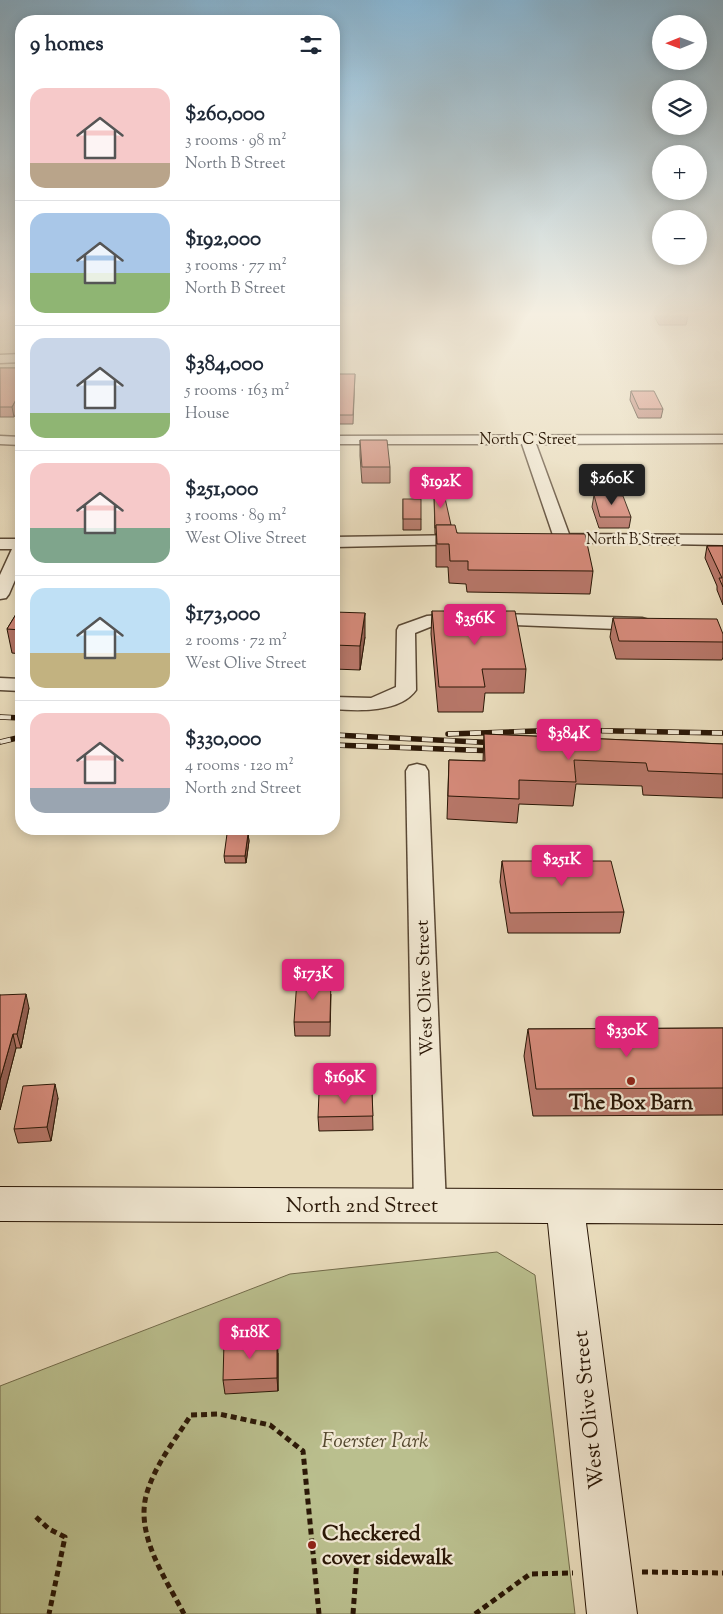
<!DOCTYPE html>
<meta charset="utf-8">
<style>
:root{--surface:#fff;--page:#f6f6f7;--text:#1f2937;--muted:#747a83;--line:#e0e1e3;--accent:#db2777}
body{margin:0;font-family:"Sorts Mill Goudy",serif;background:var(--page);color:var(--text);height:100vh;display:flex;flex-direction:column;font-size:19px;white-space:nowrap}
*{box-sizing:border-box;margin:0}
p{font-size:16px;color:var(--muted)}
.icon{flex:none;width:28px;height:28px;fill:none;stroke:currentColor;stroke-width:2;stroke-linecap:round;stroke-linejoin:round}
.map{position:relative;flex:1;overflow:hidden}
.details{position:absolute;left:15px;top:15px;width:325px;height:820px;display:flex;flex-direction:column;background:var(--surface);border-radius:20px;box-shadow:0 2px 12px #0003}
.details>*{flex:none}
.needle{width:32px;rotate:269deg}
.buttons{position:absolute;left:652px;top:15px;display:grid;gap:10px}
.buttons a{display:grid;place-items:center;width:55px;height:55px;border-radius:50%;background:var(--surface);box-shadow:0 2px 12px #0003;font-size:25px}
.price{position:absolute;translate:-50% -42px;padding:0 11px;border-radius:5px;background:var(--accent);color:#fff;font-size:16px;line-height:32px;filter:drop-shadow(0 1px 2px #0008)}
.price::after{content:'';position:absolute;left:50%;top:30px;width:15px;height:11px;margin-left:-8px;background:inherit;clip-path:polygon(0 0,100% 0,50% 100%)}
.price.current{background:#222;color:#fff}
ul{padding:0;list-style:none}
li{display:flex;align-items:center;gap:15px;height:125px;padding:0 15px}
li+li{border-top:1px solid var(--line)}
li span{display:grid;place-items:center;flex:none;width:140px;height:100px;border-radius:15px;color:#555}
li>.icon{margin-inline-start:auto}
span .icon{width:60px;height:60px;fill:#fffc;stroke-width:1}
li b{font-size:21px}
h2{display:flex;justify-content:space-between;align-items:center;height:60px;padding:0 15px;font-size:21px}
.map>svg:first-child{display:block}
.green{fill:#babf8e;stroke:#726b4a}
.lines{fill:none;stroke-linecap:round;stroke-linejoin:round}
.minor-casing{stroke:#5a4834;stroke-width:3}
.secondary-casing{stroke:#2a1706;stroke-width:2}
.path{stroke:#2a1706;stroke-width:5;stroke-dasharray:6 4;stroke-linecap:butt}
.minor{fill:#f1e8d3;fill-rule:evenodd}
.secondary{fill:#f1e8d3;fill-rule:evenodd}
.rail-casing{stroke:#2a1706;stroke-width:5.5}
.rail{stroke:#f1e8d3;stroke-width:4;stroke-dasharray:11;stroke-linecap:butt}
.wall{fill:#b77769;stroke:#2a1706}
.shaded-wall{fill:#956155;stroke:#2a1706}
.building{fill:#d58a7a;stroke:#2a1706}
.poi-dot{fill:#8f2418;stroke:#f1e8d3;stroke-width:2}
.labels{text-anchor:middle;stroke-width:4.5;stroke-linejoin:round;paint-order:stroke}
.far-street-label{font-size:15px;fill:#2a1706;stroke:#f1e8d3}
.street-label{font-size:18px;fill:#2a1706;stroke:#f1e8d3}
.near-poi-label{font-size:21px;font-weight:bold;fill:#2a1706;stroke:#f1e8d3}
.near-street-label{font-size:21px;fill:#2a1706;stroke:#f1e8d3}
.near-park-label{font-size:21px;font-style:italic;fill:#55492f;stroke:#f1e8d3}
</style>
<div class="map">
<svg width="723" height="1614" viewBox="0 0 723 1614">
<rect width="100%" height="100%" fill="#e9dcbc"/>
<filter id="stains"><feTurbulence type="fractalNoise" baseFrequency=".004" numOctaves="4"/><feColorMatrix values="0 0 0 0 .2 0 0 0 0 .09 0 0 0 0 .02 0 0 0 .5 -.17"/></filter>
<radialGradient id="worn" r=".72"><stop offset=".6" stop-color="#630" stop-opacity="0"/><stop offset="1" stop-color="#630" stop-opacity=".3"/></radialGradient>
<path class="green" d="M497,1252L535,1275L575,1614H0V1386L290,1274Z"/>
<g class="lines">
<g class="minor-casing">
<g id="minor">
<path d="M21,354V362L0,363V355Z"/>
<path d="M723,435V443L536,444L569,534L723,535V545L551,542L549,539L553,535L522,444H334V436Z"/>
<path d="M0,436L21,437V445L0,444Z"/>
<path d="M467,535L473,536L475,540L473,544L334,547V537Z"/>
<path d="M0,539H21V566L9,594L6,598L0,599V575L12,549H0Z"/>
<path d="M464,613L642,618L649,620L651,624L649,628L642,630L464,623L430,627L415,633L416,690C400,713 358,711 334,709V697L371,698L396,687L397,630L399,626L427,616Z"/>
<path d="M0,678L21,679V691L0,690Z"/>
<path d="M417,764L425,766L428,771L446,1206L441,1216L430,1220L419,1216L414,1206L406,771L409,766Z"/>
</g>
</g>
<g class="secondary-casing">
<path id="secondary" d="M0,1187L723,1190V1224L586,1223L637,1614H587L548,1223L0,1221Z"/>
</g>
<g class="path">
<path d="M36,1517L49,1529L65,1537L49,1614"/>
<path d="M642,1572L723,1573"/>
<path d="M184,1614C166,1579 136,1537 146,1496C154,1466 175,1440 191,1415L219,1414L270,1425L303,1451L319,1614"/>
<path d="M353,1614L357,1560"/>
<path d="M475,1614L530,1574L573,1573"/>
</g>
<use href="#minor" class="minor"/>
<use href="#secondary" class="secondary"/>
<g class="rail-casing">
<g id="rail">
<path d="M0,717L21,718"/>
<path d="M448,734L565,730L722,733"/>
<path d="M334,735L499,743"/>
<path d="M0,742L21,737"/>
<path d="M334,745L496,751"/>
</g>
</g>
<use href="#rail" class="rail"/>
</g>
<g class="wall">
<path d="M654,316H688L686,325H659Z"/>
<path d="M0,368H21V404L14,417H0Z"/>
<path d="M355,374L353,424H334V388Z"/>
<path d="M631,391L663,409L661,418H638L630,400Z"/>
<path d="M360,440L390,467V483H362L360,456Z"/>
<path d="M594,495L631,517L629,528H599L592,507Z"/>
<path d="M434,496L451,525L457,533L593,571L590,594L467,592L466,584L449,583L448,567H436V534H435Z"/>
<path d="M403,499L421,519V530H403Z"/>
<path d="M707,546H723V605L717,590V586L705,558Z"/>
<path d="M21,606V654L12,653L7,629Z"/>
<path d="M432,611L526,669L524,693H485L483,712H438L431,634Z"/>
<path d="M334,612L365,637L360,670L334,669Z"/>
<path d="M613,618L723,634V657L722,660L616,659L610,637Z"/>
<path d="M484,734L723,744V798L643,795L642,786L576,784L573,806L519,804L517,823L447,819L449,760L483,761Z"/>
<path d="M248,834L249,841L246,863H225L224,856Z"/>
<path d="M502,861L624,912L620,933H508L500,882Z"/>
<path d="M331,994L330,1036H295L294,1022Z"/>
<path d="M0,995L29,1008L21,1048H16L0,1110Z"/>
<path d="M723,1028V1115L533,1116L524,1056L528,1029Z"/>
<path d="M372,1093L373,1130L319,1131L318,1117Z"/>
<path d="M58,1098L51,1141L18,1143L14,1129Z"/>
<path d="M278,1353V1391L225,1394L223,1380Z"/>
</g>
<g class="shaded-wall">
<path d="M21,390V404L14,417L12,407Z"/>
<path d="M365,613V637L360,670V646Z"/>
<path d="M248,834L249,841L246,863L245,856Z"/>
<path d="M26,994L29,1008L21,1048L17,1034Z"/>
<path d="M13,1034L16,1048L0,1110V1080Z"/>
<path d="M55,1084L58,1098L51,1141L47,1127Z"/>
<path d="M277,1339L278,1353V1391L277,1378Z"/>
</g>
<g class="building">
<path d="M0,368H21V390L12,407H0Z"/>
<path d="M335,374H355L353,415H334V388Z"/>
<path d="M631,391H654L663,409H639Z"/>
<path d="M360,440H387L390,467H362Z"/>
<path d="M443,489L451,525H436V528H435L434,490Z"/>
<path d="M594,495L623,496L631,517H600Z"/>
<rect x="403" y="499" width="18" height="20"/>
<path d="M436,525H455L457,533L585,534L593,571L468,570V561H450L449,544H437Z"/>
<path d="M707,546H723V587L719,578H722Z"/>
<path d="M21,606V630L7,629Z"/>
<path d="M432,611H515L526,669H482L485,687H439Z"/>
<path d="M334,612L365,613L360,646L334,645Z"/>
<path d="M613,618L717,619L723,634V642L619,641Z"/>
<path d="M484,734L723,744V774L648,771L646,763L574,760L576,782L519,780V799L448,796L449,760L485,761Z"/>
<path d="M227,834H248L245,856H224Z"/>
<path d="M502,861H611L624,912L510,913Z"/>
<path d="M297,980H331L330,1022H294Z"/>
<path d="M26,994L17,1034H13L0,1080V995Z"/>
<path d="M723,1028V1088L536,1089L528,1029Z"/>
<path d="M55,1084L47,1127L14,1129L23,1086Z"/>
<path d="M319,1093H372L373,1116L318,1117Z"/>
<path d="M277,1339V1378L223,1380L224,1342Z"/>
</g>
<linearGradient id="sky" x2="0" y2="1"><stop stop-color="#88b6d4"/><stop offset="0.58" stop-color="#f5efe1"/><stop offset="1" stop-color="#f5efe1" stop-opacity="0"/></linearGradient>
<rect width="723" height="542" fill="url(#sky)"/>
<g class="poi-dot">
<circle cx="631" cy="1081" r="5"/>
<circle cx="312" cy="1545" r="5"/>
</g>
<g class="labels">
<g class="far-street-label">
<text x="528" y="444">North C Street</text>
<text x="633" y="544">North B Street</text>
</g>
<g class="street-label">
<text transform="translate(424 988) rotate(-92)" y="6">West Olive Street</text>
</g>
<g class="near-poi-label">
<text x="631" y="1109">The Box Barn</text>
<text x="322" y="1540" text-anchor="start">Checkered<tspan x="322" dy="24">cover sidewalk</tspan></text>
</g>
<g class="near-street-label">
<text x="362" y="1212">North 2nd Street</text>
<text transform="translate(588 1410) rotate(-96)" y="7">West Olive Street</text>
</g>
<g class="near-park-label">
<text x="375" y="1447">Foerster Park</text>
</g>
</g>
<rect width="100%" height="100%" filter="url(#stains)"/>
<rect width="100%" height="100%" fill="url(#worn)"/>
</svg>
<div class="buttons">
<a><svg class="needle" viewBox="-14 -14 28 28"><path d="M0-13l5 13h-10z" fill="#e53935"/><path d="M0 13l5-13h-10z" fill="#747a83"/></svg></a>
<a><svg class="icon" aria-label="layers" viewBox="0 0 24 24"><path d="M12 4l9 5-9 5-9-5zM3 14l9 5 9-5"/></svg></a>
<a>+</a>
<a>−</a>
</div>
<b class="price current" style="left:612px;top:506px">$260K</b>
<b class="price" style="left:441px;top:509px">$192K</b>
<b class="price" style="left:475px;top:646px">$356K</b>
<b class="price" style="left:569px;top:761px">$384K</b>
<b class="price" style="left:562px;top:887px">$251K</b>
<b class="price" style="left:313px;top:1001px">$173K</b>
<b class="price" style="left:627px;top:1058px">$330K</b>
<b class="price" style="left:345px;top:1105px">$169K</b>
<b class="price" style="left:250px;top:1360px">$118K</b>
<section class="details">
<h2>9 homes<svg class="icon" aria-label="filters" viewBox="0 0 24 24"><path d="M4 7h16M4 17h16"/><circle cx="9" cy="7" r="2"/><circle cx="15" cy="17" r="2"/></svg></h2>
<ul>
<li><span style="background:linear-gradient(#f6c9c9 75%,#b9a48a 0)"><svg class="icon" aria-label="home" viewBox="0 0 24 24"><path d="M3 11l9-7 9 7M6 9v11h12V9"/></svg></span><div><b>$260,000</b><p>3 rooms · 98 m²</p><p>North B Street</p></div></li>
<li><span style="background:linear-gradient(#a9c7e8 60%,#8fb573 0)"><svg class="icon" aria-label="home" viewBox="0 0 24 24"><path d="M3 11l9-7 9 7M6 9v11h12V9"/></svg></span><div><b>$192,000</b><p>3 rooms · 77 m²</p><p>North B Street</p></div></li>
<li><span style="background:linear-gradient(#c9d6e8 75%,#8fb573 0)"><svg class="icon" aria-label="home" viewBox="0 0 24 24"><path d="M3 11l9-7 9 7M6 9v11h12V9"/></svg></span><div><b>$384,000</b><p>5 rooms · 163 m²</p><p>House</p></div></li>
<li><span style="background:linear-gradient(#f6c9c9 65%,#7fa58c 0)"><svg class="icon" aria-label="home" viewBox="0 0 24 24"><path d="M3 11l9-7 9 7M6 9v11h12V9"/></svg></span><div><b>$251,000</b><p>3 rooms · 89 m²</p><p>West Olive Street</p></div></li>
<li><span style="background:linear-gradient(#bfe0f5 65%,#c2b280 0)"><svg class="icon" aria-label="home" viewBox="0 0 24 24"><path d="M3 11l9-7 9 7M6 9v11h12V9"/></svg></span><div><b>$173,000</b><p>2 rooms · 72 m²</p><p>West Olive Street</p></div></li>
<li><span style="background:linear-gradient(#f6c9c9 75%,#9aa5b1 0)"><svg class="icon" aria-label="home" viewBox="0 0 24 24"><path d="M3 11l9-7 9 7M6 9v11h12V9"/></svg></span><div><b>$330,000</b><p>4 rooms · 120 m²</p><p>North 2nd Street</p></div></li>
</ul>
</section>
</div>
